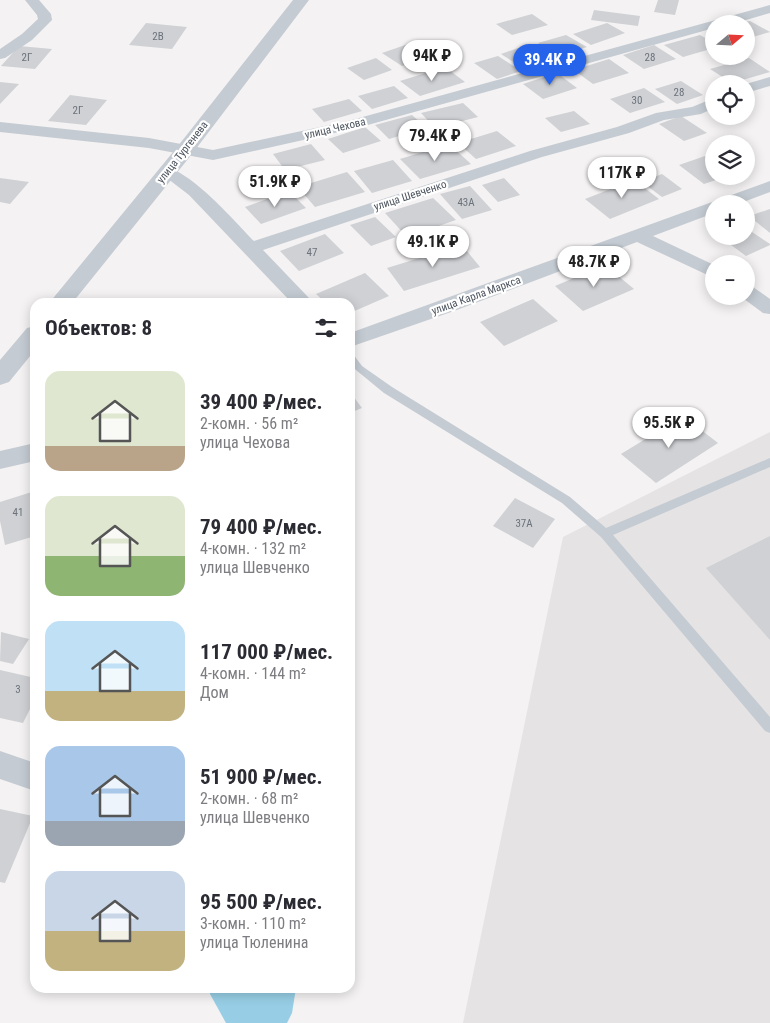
<!DOCTYPE html>
<html lang="ru">
<meta charset="utf-8">
<style>
:root{--surface:#fff;--page:#f7f7f7;--text:#2b2b33;--muted:#7c7c81;--accent:#2563eb}
body{margin:0;font-family:"Roboto Condensed",sans-serif;background:var(--page);color:var(--text);height:100vh;display:flex;flex-direction:column;font-size:19px;white-space:nowrap}
*{box-sizing:border-box;margin:0}
p{font-size:16px;color:var(--muted)}
.icon{flex:none;width:28px;height:28px;fill:none;stroke:currentColor;stroke-width:2;stroke-linecap:round;stroke-linejoin:round}
.map{position:relative;flex:1;overflow:hidden}
.side{position:absolute;left:30px;top:298px;width:325px;height:695px;display:flex;flex-direction:column;background:var(--surface);border-radius:15px;box-shadow:0 2px 12px #0003}
.side>*{flex:none}
.needle{width:32px;rotate:71deg}
.buttons{position:absolute;left:705px;top:15px;display:grid;gap:10px}
.buttons a{display:grid;place-items:center;width:50px;height:50px;border-radius:50%;background:var(--surface);box-shadow:0 2px 12px #0003;font-size:25px}
.price{position:absolute;translate:-50% -42px;padding:0 11px;border-radius:18px;background:#fff;color:#222;font-size:16px;line-height:32px;filter:drop-shadow(0 1px 2px #0008)}
.price::after{content:'';position:absolute;left:50%;top:30px;width:15px;height:11px;margin-left:-8px;background:inherit;clip-path:polygon(0 0,100% 0,50% 100%)}
.price.on{background:var(--accent);color:#fff}
ul{padding:0;list-style:none}
li{display:flex;align-items:center;gap:15px;height:125px;padding:0 15px}
li span{display:grid;place-items:center;flex:none;width:140px;height:100px;border-radius:15px;color:#555}
li>.icon{margin-inline-start:auto}
span .icon{width:60px;height:60px;fill:#fffc;stroke-width:1}
li b{font-size:21px}
h2{display:flex;justify-content:space-between;align-items:center;height:60px;padding:0 15px;font-size:21px}
.map>svg:first-child{display:block}
.education{fill:#e5e3e3}
.water{fill:#97cee5}
.building{fill:#cfd1d5}
.lines{fill:none;stroke-linecap:round;stroke-linejoin:round}
.service{fill:#c4cbd2;fill-rule:evenodd}
.minor{fill:#c4cbd2;fill-rule:evenodd}
.tertiary{fill:#c4cbd2;fill-rule:evenodd}
.labels{text-anchor:middle;stroke-width:4.5;stroke-linejoin:round;paint-order:stroke}
.number-label{font-size:11px;fill:#6c727b}
.far-street-label{font-size:11px;fill:#4b535d;stroke:#fff}
</style>
<div class="map">
<svg width="770" height="1023" viewBox="0 0 770 1023">
<rect width="100%" height="100%" fill="#f4f2f2"/>
<path class="education" d="M770,432V1023H463L563,537Z"/>
<path class="water" d="M210,988H296L292,1013L287,1023H226L210,994Z"/>
<g class="building">
<path d="M658,0H679L675,15L654,12Z"/>
<path d="M594,10L640,16L638,26L591,20Z"/>
<path d="M532,14L548,25L512,35L496,24Z"/>
<path d="M750,21L770,32L746,39V24L740,23Z"/>
<path d="M146,23L187,27L172,49L129,45Z"/>
<path d="M607,23L625,33L591,45L573,34Z"/>
<path d="M566,35L587,47L558,56L538,43Z"/>
<path d="M700,35L714,43V48L683,57L664,45Z"/>
<path d="M414,42L435,54L402,66L382,53Z"/>
<path d="M654,45L676,59L644,69L623,55Z"/>
<path d="M19,46L52,49L35,69L1,66Z"/>
<path d="M524,46L543,58L520,66L501,54Z"/>
<path d="M498,56L521,71L497,79L474,63Z"/>
<path d="M376,58L392,70L364,80L347,68Z"/>
<path d="M749,58L770,72L732,83L710,69Z"/>
<path d="M609,59L629,73L593,84L574,70Z"/>
<path d="M445,67L465,82L420,96L400,81Z"/>
<path d="M557,73L577,88L543,99L523,84Z"/>
<path d="M681,81L703,95L677,104L655,89Z"/>
<path d="M0,82L19,84L0,104Z"/>
<path d="M394,86L408,98L372,109L358,96Z"/>
<path d="M644,88L665,102L630,113L610,99Z"/>
<path d="M70,95L107,100L86,125L48,121Z"/>
<path d="M349,99L362,111L324,122L312,109Z"/>
<path d="M463,103L478,117L435,128L421,113Z"/>
<path d="M574,111L590,124L561,132L545,118Z"/>
<path d="M412,115L426,128L389,139L375,125Z"/>
<path d="M681,116L707,133L684,141L659,124Z"/>
<path d="M365,127L381,141L343,153L328,139Z"/>
<path d="M497,131L516,146L476,159L458,143Z"/>
<path d="M311,144L325,160L285,170L273,154Z"/>
<path d="M449,144L471,164L420,179L400,159Z"/>
<path d="M705,156L714,162V176L725,177L704,184L679,165Z"/>
<path d="M393,160L412,181L372,193L354,171Z"/>
<path d="M347,172L365,192L315,207L298,187Z"/>
<path d="M662,174L682,189L662,197L642,182Z"/>
<path d="M0,178L29,182L10,204L0,202Z"/>
<path d="M504,178L520,195L498,202L482,185Z"/>
<path d="M634,180L659,199L610,219L585,199Z"/>
<path d="M470,186L492,210L462,219L440,194Z"/>
<path d="M289,191L306,208L261,224L245,207Z"/>
<path d="M433,198L456,220L407,237L385,213Z"/>
<path d="M770,209V233L749,216Z"/>
<path d="M375,217L396,237L371,246L350,225Z"/>
<path d="M746,228L770,244V245L746,256L719,236H746Z"/>
<path d="M325,234L344,253L299,271L280,251Z"/>
<path d="M462,245L480,267L404,291L387,268Z"/>
<path d="M605,265L634,289L583,311L555,286Z"/>
<path d="M365,273L389,296L350,313V302H325L316,294Z"/>
<path d="M533,299L558,321L504,346L480,322Z"/>
<path d="M350,392L362,408L350,413Z"/>
<path d="M683,416L718,443L656,483L621,454Z"/>
<path d="M35,491V536L5,545L0,521V502Z"/>
<path d="M515,498L555,519L533,548L493,526Z"/>
<path d="M770,536V640L706,568Z"/>
<path d="M1,632L29,639L13,664L0,661Z"/>
<path d="M0,670L35,678V699L23,723L0,718Z"/>
<path d="M0,809L33,816L5,883L0,882Z"/>
</g>
<g class="lines">
<path class="service" d="M350,353L353,354L362,366L392,387L570,497L606,528L770,458V467L613,535L770,717V733L765,731L601,537L562,503L384,393L356,370L350,363Z"/>
<g class="minor">
<path d="M25,0H39L51,14L52,20L32,40L5,58L0,59V49L22,34L38,19L37,15Z"/>
<path d="M770,5V13L732,24H714V28L357,128L213,160L149,148L0,132V122L149,138L213,150L348,121Z"/>
<path d="M770,77V86L746,93V84Z"/>
<path d="M714,98V108L701,114L664,120L629,133L542,157L263,250L309,298L311,302H291L189,195L159,172L161,168C185,163 237,224 254,241L530,151L617,127L656,113L692,107Z"/>
<path d="M770,181V192L738,204H714V213L653,236L714,265V278L637,242L454,311L350,347V333Z"/>
<path d="M746,285L753,287L770,299V314L763,313L740,296H746Z"/>
<path d="M35,443V461L0,469V451Z"/>
<path d="M0,751L35,763V791L0,779Z"/>
</g>
<g class="tertiary">
<path d="M293,0H309L192,154L73,302H50L178,146Z"/>
<path d="M35,326V350L9,382L0,385V360L27,328Z"/>
</g>
</g>
<g class="labels">
<g class="number-label">
<text x="158" y="40">2В</text>
<text x="27" y="61">2Г</text>
<text x="650" y="61">28</text>
<text x="679" y="96">28</text>
<text x="637" y="104">30</text>
<text x="78" y="114">2Г</text>
<text x="466" y="206">43А</text>
<text x="312" y="256">47</text>
<text x="18" y="516">41</text>
<text x="524" y="527">37А</text>
<text x="18" y="693">3</text>
</g>
<g class="far-street-label">
<text transform="translate(335 128) rotate(-13)" y="4">улица Чехова</text>
<text transform="translate(182 152) rotate(-52)" y="4">улица Тургенева</text>
<text transform="translate(410 195) rotate(-18)" y="4">улица Шевченко</text>
<text transform="translate(476 295) rotate(-20)" y="4">улица Карла Маркса</text>
</g>
</g>
</svg>
<div class="buttons">
<a><svg class="needle" viewBox="-14 -14 28 28"><path d="M0-13l5 13h-10z" fill="#e53935"/><path d="M0 13l5-13h-10z" fill="#7c7c81"/></svg></a>
<a><svg class="icon" aria-label="locate" viewBox="0 0 24 24"><circle cx="12" cy="12" r="6"/><path d="M12 2v4M12 18v4M2 12h4M18 12h4"/></svg></a>
<a><svg class="icon" aria-label="layers" viewBox="0 0 24 24"><path d="M12 4l9 5-9 5-9-5zM3 14l9 5 9-5"/></svg></a>
<a>+</a>
<a>−</a>
</div>
<b class="price" style="left:432px;top:82px">94K ₽</b>
<b class="price on" style="left:550px;top:86px">39.4K ₽</b>
<b class="price" style="left:435px;top:162px">79.4K ₽</b>
<b class="price" style="left:622px;top:199px">117K ₽</b>
<b class="price" style="left:275px;top:208px">51.9K ₽</b>
<b class="price" style="left:433px;top:268px">49.1K ₽</b>
<b class="price" style="left:594px;top:288px">48.7K ₽</b>
<b class="price" style="left:669px;top:449px">95.5K ₽</b>
<section class="side">
<h2>Объектов: 8<svg class="icon" aria-label="filters" viewBox="0 0 24 24"><path d="M4 7h16M4 17h16"/><circle cx="9" cy="7" r="2"/><circle cx="15" cy="17" r="2"/></svg></h2>
<ul>
<li><span style="background:linear-gradient(#dfe7d0 75%,#b9a48a 0)"><svg class="icon" aria-label="home" viewBox="0 0 24 24"><path d="M3 11l9-7 9 7M6 9v11h12V9"/></svg></span><div><b>39 400 ₽/мес.</b><p>2-комн. · 56 m²</p><p>улица Чехова</p></div></li>
<li><span style="background:linear-gradient(#dfe7d0 60%,#8fb573 0)"><svg class="icon" aria-label="home" viewBox="0 0 24 24"><path d="M3 11l9-7 9 7M6 9v11h12V9"/></svg></span><div><b>79 400 ₽/мес.</b><p>4-комн. · 132 m²</p><p>улица Шевченко</p></div></li>
<li><span style="background:linear-gradient(#bfe0f5 70%,#c2b280 0)"><svg class="icon" aria-label="home" viewBox="0 0 24 24"><path d="M3 11l9-7 9 7M6 9v11h12V9"/></svg></span><div><b>117 000 ₽/мес.</b><p>4-комн. · 144 m²</p><p>Дом</p></div></li>
<li><span style="background:linear-gradient(#a9c7e8 75%,#9aa5b1 0)"><svg class="icon" aria-label="home" viewBox="0 0 24 24"><path d="M3 11l9-7 9 7M6 9v11h12V9"/></svg></span><div><b>51 900 ₽/мес.</b><p>2-комн. · 68 m²</p><p>улица Шевченко</p></div></li>
<li><span style="background:linear-gradient(#c9d6e8 60%,#c2b280 0)"><svg class="icon" aria-label="home" viewBox="0 0 24 24"><path d="M3 11l9-7 9 7M6 9v11h12V9"/></svg></span><div><b>95 500 ₽/мес.</b><p>3-комн. · 110 m²</p><p>улица Тюленина</p></div></li>
</ul>
</section>
</div>
